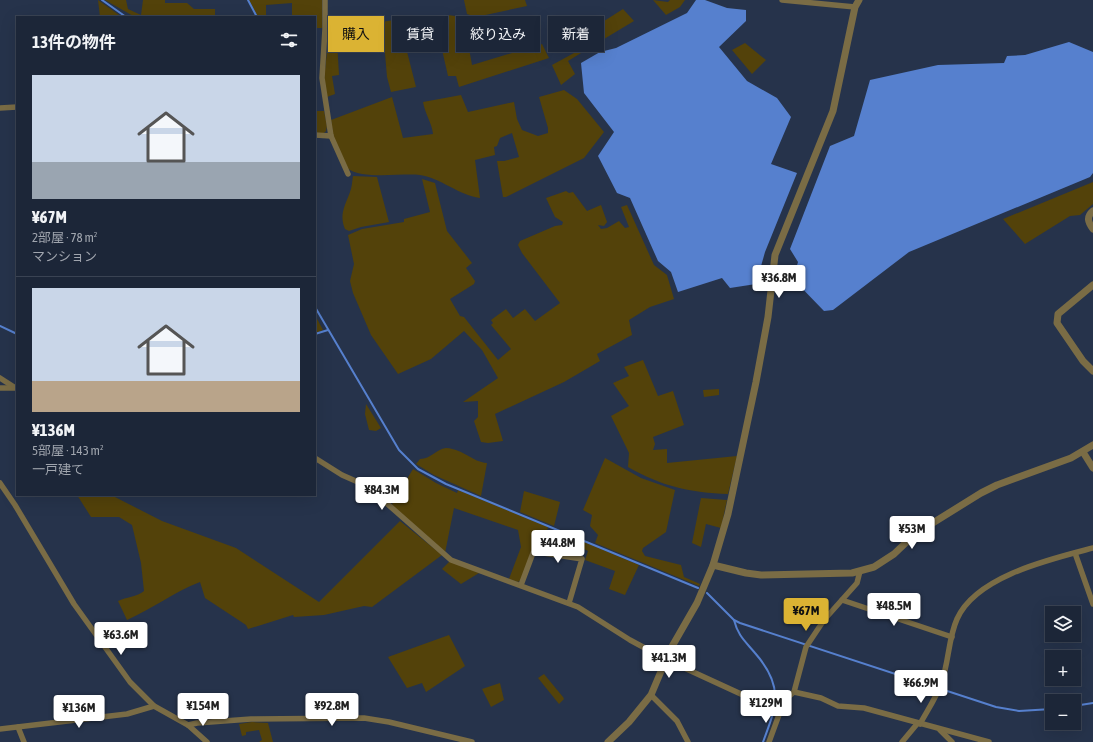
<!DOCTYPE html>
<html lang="ja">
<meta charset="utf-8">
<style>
:root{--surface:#1c2638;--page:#252e40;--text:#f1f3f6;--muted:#a0a5ae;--line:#3a4353;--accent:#dbb333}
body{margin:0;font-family:"Asap Condensed","Noto Sans JP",sans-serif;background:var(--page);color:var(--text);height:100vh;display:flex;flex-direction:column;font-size:15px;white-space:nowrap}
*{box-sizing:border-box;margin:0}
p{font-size:13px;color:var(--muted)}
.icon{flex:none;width:22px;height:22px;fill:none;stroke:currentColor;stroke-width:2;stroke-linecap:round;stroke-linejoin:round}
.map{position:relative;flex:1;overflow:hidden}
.panel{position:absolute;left:16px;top:16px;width:300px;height:480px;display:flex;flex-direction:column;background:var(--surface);border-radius:0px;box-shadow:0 4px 16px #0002,0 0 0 1px var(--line)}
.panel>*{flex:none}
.hud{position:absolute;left:328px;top:16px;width:380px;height:36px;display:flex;gap:8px}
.buttons{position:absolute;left:1045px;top:606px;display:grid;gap:8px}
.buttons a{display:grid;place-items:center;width:36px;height:36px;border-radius:0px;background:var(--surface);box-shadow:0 4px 16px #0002,0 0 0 1px var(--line);font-size:20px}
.price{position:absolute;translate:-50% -34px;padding:0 9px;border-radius:4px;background:#fff;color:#222;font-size:13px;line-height:26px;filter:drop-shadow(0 1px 2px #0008)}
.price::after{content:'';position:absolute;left:50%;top:24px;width:12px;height:9px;margin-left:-6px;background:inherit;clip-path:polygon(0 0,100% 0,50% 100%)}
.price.active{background:var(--accent);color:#111}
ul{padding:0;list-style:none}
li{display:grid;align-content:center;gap:8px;height:212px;padding:0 16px}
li+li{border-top:1px solid var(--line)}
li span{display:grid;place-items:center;height:124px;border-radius:0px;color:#555}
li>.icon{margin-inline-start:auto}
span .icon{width:72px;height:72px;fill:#fffc;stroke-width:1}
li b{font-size:17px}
h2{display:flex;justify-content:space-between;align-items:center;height:48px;padding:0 16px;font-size:17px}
.pill{padding:0 14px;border-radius:0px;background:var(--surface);box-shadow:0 4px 16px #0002,0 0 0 1px var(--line);font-size:14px;line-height:36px}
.pill.active{background:var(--accent);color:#111}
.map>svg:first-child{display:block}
.green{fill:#53420a}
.water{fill:#5680ce}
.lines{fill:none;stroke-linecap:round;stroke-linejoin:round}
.stream{stroke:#5680ce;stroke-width:2}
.minor{stroke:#7a6c45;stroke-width:5.5}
.tertiary{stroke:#7a6c45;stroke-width:7}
</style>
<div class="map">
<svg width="1093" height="742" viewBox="0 0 1093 742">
<rect width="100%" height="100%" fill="#26334b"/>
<g class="green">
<path d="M98,0L122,17H100Z"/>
<path d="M105,0H126L128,9L141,15L143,0H165V3H187L194,9H215V17H135Z"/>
<path d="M249,0H322V28H315V17H292V3L266,5V17H258Z"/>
<path d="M464,0H525L527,6L476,17L467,14Z"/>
<path d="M653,0L668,2L670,0H685L680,7L666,15Z"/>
<path d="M623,9L634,21L589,48L582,35Z"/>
<path d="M448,15L476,19V20L467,23L465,26L472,65L542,44L549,58L459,87L456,76H448L438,32L407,38L399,18V16C409,15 412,19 421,21C430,24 439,18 448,15Z"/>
<path d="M394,20L400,24L416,87L391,92L387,77L383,30L337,40L339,75L332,76L335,94L327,97L324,79L329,34L332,30Z"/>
<path d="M745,43L766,60L752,74L732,50Z"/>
<path d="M585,47L586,50L568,61L575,74L561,85L552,65Z"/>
<path d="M564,90L577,99L604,132L584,158L506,197H503L497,161H504L519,157L512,133L500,138L497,146L494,147L495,155L475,160L480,198C458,195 441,178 420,175C400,173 362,180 347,168L334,141L331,120L392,97L403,138L433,134C432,123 425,114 423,102L461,95L468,112L514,102L517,119L522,130L538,136L548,133V128L539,97Z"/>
<path d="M315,111H324L327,126L326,131L323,134L315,132Z"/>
<path d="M353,176L377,177L389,222L361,227L349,231L345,229C339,214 345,206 350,192C352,187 352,182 353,176Z"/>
<path d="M422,179L435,183L447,231L472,263L466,268L475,281L474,284L450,299L460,316L464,317L498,360L511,349L491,325L493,323L491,320L506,309L513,318L525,309L535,321L560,303L522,253L518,245L520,241L555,226L562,225L563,222L555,217L546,198L566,191L569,193L573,192L587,211L601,205L607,222L604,226L598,225L601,229L607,228L619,221L625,228L629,227L621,207L627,205L654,265L667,275L674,299L650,307L629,320L632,335L597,354L600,361L564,382L495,414L503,441L488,443L481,442L474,421L478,417V401L463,402L498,378L482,350L464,331L431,359L398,374L371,335L353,293L350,281L354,264L348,235L362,229L404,222V219L430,212Z"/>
<path d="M1093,182V204L1080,215L1070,216L1025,244L1003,219Z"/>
<path d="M315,315L323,330L315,333Z"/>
<path d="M643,360L658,396L673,391L684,425L653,437L655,444L653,450L667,449V463L737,456L728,494C691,493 661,486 628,467L629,453L611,416L629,406L613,383L629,376L624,367Z"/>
<path d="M719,389V395L704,397L703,390Z"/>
<path d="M366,404L381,428L376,431L369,430L365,414Z"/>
<path d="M446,448C464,449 472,462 487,463L481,496L434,475L416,464L420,459C431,459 436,449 446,448Z"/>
<path d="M605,458L641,478L675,490L666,532L643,548L642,551L645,556L681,565L684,577L700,584L699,586L595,543L598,535L590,526L592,515L583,510Z"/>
<path d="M413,469L436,483L457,493L458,490L548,527L545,539L569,547L575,538L639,565L625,595L609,589L615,571L585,560L588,551L576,545L574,556L538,549L534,550L522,579L518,582L509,579L521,547L518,530L454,508L445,553L393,506L392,504Z"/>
<path d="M524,491L560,502L554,526L520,512Z"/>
<path d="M77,495H111L162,521L236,548L319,602L400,521L442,555L372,607L364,606L324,615L294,617L293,615L248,629L246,625L205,598L200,582C174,592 152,609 127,620L118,601C126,597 137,597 144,591L141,563L132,525L119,517H91Z"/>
<path d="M701,498L727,500L721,528L706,524L701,547L692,543Z"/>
<path d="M450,561L479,573L461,584L442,569Z"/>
<path d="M449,635L465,666L426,692L422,683L407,688L388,657Z"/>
<path d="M544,674L563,697L564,699L559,704L538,678Z"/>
<path d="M500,683L504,700L491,707L482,689Z"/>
<path d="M252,722L268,723L273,742H259L262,740L259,730L246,732V735L242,736L239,724Z"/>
</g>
<g class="water">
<path d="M696,0H705L727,8L746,10V21L719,47L747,81L777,98L791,117L771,164L797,173L765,252L756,284L730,288L722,278L678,292L671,272L658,261L630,198L617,193L598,156L614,132L584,93L581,63L600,52L616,48L687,13Z"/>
<path d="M1069,42L1093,52V173L1090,177L909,252L833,310L824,311L793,279L798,262L790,249L830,146L854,136L870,80L938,65L1004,63L1007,56L1025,55Z"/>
</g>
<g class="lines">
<g class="stream">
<path d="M102,0L126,17"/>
<path d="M248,0L257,17"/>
<path d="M315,307L399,450L418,469L446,484L698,588"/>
<path d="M0,326L17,334"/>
<path d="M315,334L328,330"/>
<path d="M707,593L734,620L740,623L996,707L1019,711L1052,709"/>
<path d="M734,620C738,636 745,641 755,653C784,686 777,705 763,742"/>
<path d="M1074,706L1093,703"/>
</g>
<g class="minor">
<path d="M325,0V29L322,78L331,136L348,174"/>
<path d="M782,0L855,7"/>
<path d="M0,108L17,107"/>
<path d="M315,135L331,136"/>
<path d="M0,378L14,387"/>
<path d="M0,388H17"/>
<path d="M315,458L342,475L367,486L451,560L578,607L630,640L667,660L780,712L786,699L794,692L806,647L824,620L857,583L860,571"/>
<path d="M0,483L15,505L74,604L130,682L154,706L188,725L207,742"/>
<path d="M1075,553L1093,604"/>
<path d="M521,585L533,553L537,552L582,559L569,603"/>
<path d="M842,600L952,637"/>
<path d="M794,692L821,698L838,706L864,708L989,742"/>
<path d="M651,695L677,721L688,742"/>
<path d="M920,724C927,711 936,698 941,684C949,663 948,639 957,619C976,576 1051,559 1093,548"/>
<path d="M188,725L197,723L251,719L364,718L389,722L472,742"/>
<path d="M18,727L24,742"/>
<path d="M0,729L127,714L154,706"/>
<path d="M940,730L952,742"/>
<path d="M769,742L780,712"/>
<path d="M902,742L917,724"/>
</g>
<g class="tertiary">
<path d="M1093,211C1086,217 1088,222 1093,229"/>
<path d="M1093,285L1058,314L1057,323L1083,361L1093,371"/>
<path d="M1083,452L1093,468"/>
<path d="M713,565L746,573L761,575L852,573L874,567L894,554L915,534L981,493L997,485L1071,458L1093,445"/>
<path d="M608,742L629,722L651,695L670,650L697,603L713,565L728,514L756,382L768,317L775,255L833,111L855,7L859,0"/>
</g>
</g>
</svg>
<div class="buttons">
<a><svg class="icon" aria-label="layers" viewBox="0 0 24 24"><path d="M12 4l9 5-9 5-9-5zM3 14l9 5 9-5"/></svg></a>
<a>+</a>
<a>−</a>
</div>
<b class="price" style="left:779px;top:299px">¥36.8M</b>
<b class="price" style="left:382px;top:511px">¥84.3M</b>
<b class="price" style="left:912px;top:550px">¥53M</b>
<b class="price" style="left:558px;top:564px">¥44.8M</b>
<b class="price" style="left:894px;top:627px">¥48.5M</b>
<b class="price active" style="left:806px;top:632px">¥67M</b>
<b class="price" style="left:121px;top:656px">¥63.6M</b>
<b class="price" style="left:669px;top:679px">¥41.3M</b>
<b class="price" style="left:921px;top:704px">¥66.9M</b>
<b class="price" style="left:766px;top:724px">¥129M</b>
<b class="price" style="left:203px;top:727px">¥154M</b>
<b class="price" style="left:332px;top:727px">¥92.8M</b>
<b class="price" style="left:79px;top:729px">¥136M</b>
<div class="hud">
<a class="pill active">購入</a>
<a class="pill">賃貸</a>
<a class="pill">絞り込み</a>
<a class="pill">新着</a>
</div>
<section class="panel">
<h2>13件の物件<svg class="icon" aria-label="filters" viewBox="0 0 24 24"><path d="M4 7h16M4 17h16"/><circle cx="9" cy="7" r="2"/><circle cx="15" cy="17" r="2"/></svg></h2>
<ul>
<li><span style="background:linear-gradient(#c9d6e8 70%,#9aa5b1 0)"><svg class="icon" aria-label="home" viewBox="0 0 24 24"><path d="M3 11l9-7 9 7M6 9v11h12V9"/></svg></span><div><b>¥67M</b><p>2部屋 · 78 m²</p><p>マンション</p></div></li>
<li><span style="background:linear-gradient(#c9d6e8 75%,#b9a48a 0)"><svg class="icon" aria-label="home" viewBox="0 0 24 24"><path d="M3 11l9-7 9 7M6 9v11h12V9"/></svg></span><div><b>¥136M</b><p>5部屋 · 143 m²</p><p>一戸建て</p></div></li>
</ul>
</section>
</div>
